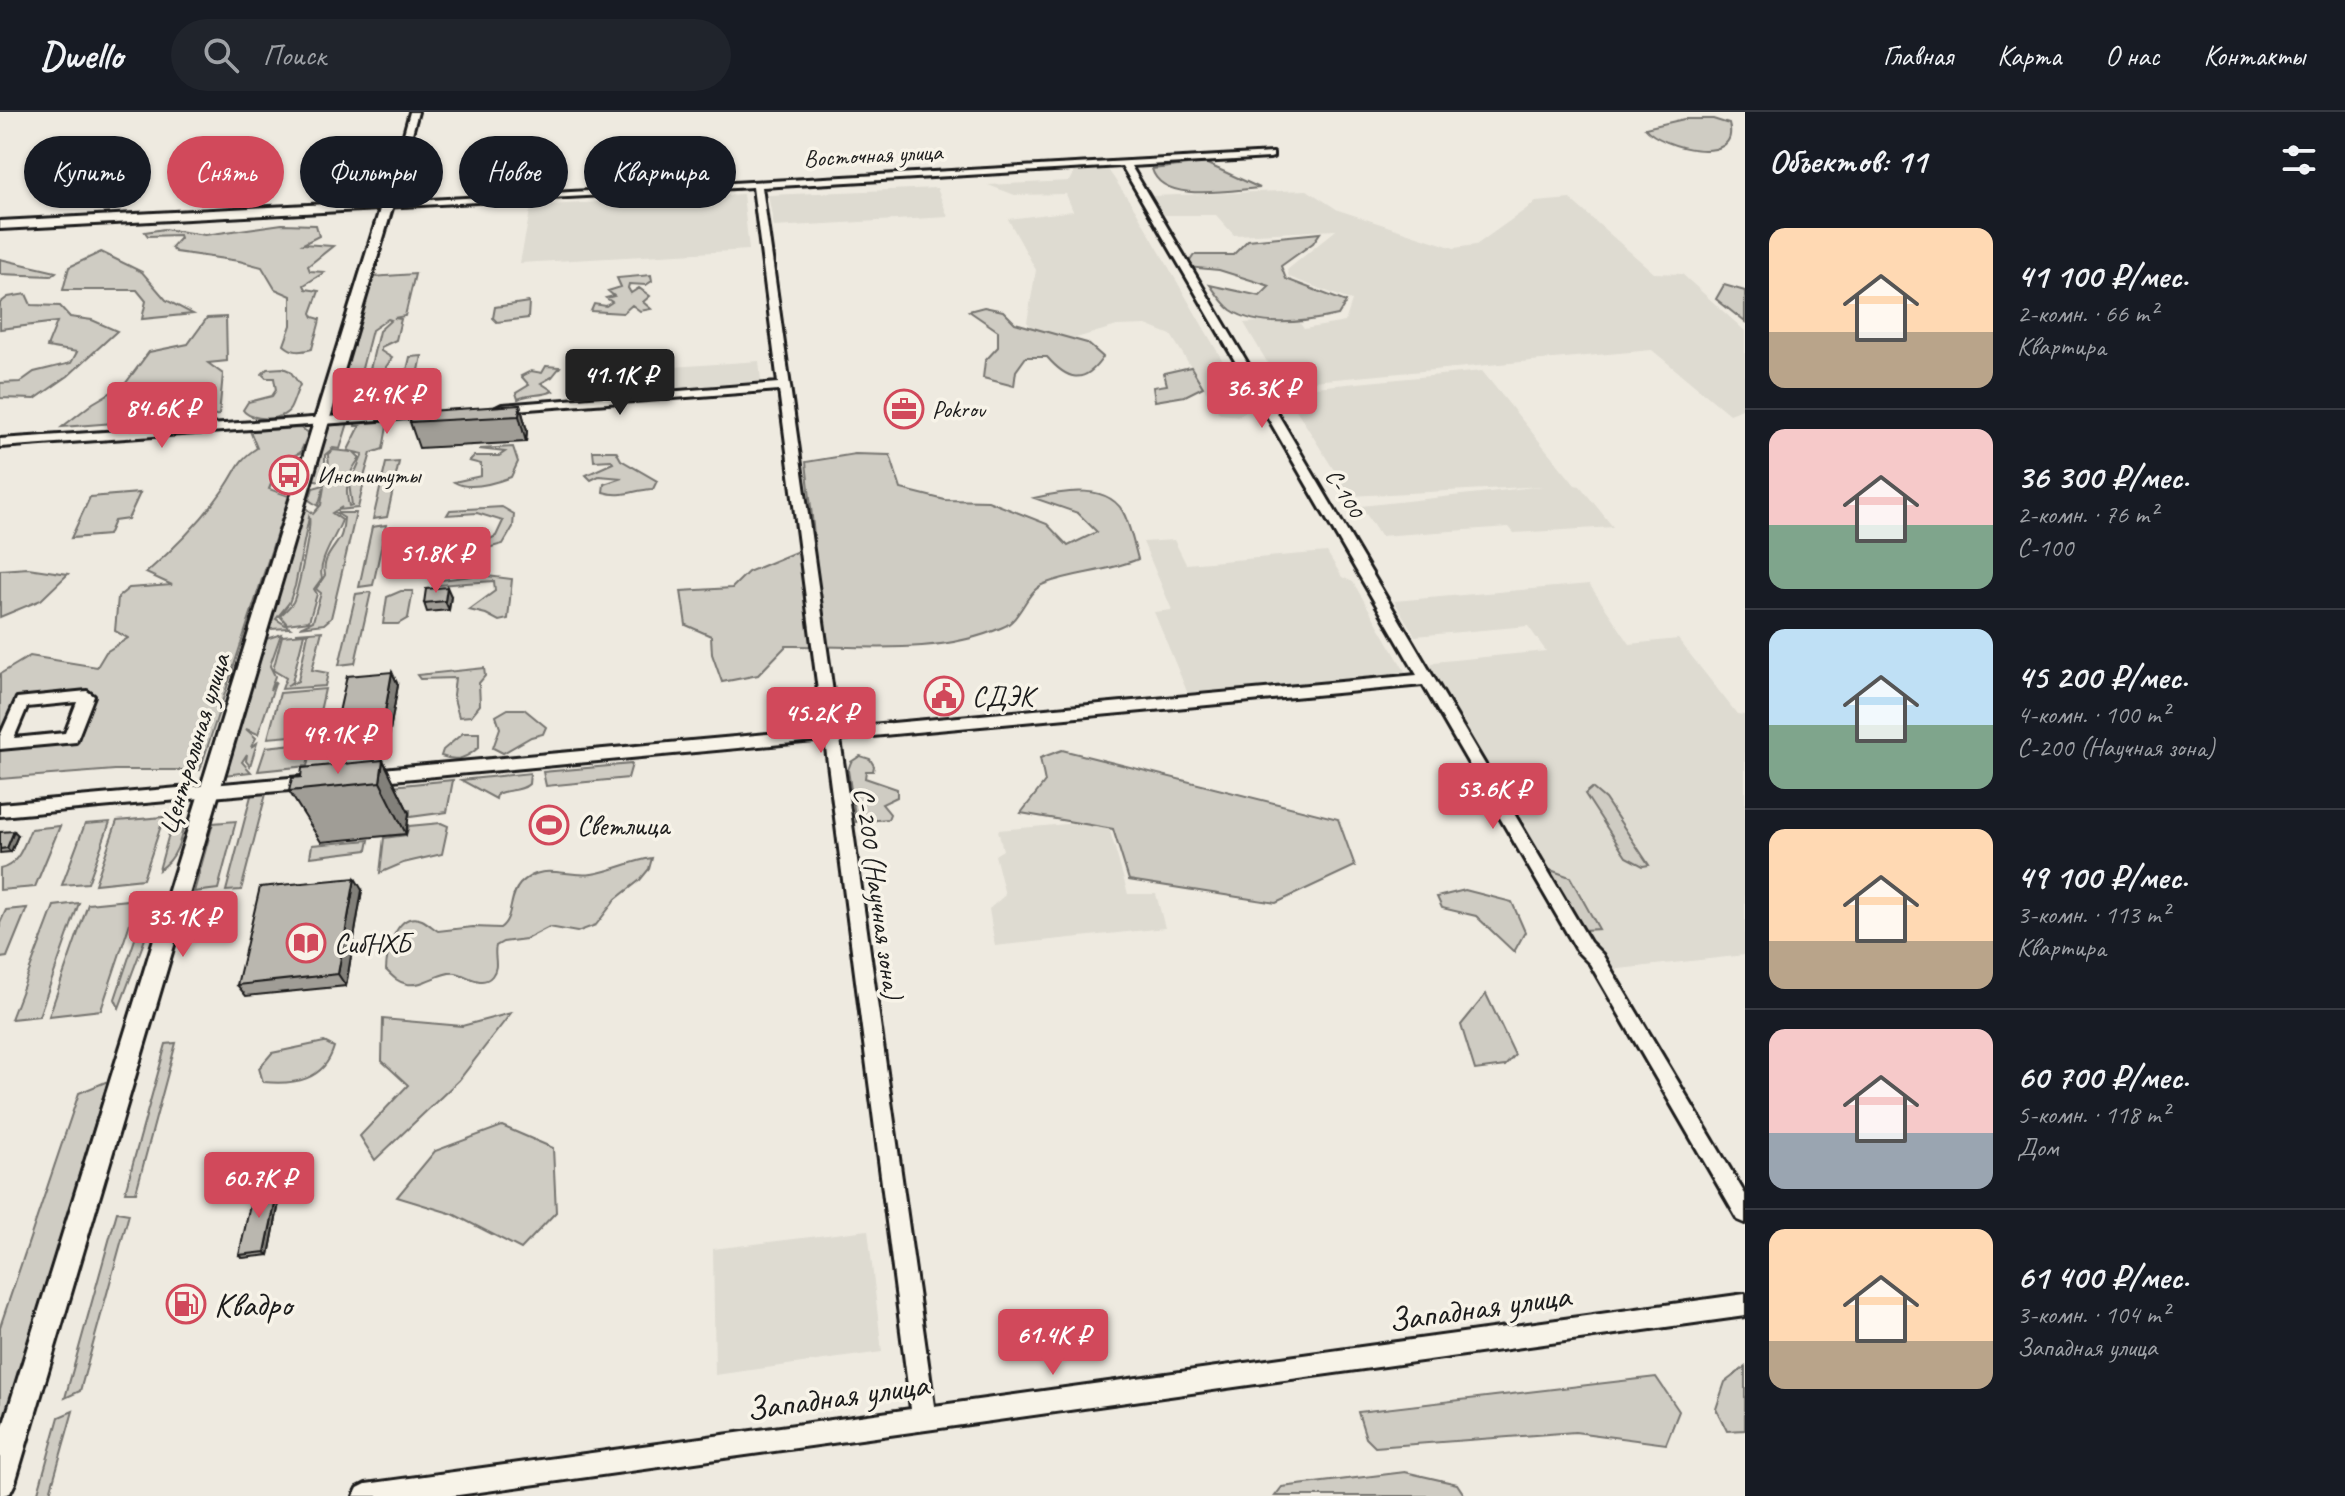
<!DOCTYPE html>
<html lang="ru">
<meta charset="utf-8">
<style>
:root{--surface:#171b24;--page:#20242c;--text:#f1f3f6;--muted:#9ea1a6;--line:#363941;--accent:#d1495b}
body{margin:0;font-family:Caveat,sans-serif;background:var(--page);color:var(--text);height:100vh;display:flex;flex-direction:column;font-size:30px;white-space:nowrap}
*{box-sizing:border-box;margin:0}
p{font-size:26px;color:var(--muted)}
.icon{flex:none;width:44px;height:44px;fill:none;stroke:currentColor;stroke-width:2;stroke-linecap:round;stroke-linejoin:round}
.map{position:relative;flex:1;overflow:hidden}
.sheet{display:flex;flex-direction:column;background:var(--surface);width:600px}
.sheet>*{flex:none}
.banner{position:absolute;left:24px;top:24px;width:760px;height:72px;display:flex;gap:16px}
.price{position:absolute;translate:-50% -68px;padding:0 18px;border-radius:8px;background:var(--accent);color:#fff;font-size:26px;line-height:52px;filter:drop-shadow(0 2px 4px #0008)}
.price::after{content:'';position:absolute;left:50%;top:48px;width:24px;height:18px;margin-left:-12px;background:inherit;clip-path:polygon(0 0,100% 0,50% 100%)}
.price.current{background:#222;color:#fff}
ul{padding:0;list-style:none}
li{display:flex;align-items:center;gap:24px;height:200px;padding:0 24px}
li+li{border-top:2px solid var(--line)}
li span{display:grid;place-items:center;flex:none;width:224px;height:160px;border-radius:16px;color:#555}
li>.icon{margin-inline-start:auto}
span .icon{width:96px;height:96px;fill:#fffc;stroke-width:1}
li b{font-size:34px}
h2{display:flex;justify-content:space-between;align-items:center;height:96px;padding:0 24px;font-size:34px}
.pill{padding:0 28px;border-radius:36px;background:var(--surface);box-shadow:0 2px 6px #0004;font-size:28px;line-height:72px}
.pill.current{background:var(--accent);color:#fff}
header{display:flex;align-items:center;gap:48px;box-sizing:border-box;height:112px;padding:0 40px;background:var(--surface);border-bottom:2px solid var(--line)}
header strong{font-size:38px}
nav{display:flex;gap:44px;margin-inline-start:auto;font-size:28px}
.search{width:560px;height:72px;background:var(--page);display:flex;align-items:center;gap:20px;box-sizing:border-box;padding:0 28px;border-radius:44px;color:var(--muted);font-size:30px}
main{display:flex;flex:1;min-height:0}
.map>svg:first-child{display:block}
.built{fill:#dedbd1}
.green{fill:#cfccc3;stroke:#767470;stroke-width:2;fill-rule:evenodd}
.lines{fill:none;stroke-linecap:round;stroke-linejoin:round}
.minor-casing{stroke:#1c1c1c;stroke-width:6}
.major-casing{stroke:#1c1c1c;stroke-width:6}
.minor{fill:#f7f3e8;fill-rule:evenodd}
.major{fill:#f7f3e8;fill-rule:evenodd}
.wall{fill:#a09d96;stroke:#1c1c1c;stroke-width:2}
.shaded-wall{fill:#82807a;stroke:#1c1c1c;stroke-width:2}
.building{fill:#bab7af;stroke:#1c1c1c;stroke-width:2}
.labels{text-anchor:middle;stroke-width:7;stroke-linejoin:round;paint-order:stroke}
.far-street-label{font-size:24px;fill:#1c1c1c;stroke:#f7f3e8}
.far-poi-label{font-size:24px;fill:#1c1c1c;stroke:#f7f3e8;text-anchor:start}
.poi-label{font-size:28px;fill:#1c1c1c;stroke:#f7f3e8;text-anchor:start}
.street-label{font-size:28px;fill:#1c1c1c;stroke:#f7f3e8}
.near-poi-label{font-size:34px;fill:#1c1c1c;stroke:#f7f3e8;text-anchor:start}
.near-street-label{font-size:34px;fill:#1c1c1c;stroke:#f7f3e8}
</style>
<header>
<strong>Dwello</strong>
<div class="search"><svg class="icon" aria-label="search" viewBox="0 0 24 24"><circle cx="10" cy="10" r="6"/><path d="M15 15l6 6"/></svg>Поиск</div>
<nav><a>Главная</a><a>Карта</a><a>О нас</a><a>Контакты</a></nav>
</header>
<main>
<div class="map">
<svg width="1745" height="1384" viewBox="0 0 1745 1384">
<rect width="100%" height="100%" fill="#eeeae0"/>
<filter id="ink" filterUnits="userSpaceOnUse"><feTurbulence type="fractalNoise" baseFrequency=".0125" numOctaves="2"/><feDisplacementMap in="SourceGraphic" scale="16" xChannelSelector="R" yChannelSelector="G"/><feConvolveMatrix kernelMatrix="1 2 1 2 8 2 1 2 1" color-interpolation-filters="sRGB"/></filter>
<g filter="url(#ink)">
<g class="built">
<path d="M1107,56L1135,97L1250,296L1239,304L1220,302L1171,223L1146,213L1117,214L1049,234L1027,210L1036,158L1008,107L1073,99L1066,82L1015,83L988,73L1069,69L1075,58Z"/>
<path d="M937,76L948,105L774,115L768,83Z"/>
<path d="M1307,78L1338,98L1454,136L1476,133L1536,90L1570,87L1654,161L1682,162L1745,219V296L1729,302L1652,238L1280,272L1244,211L1297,207L1304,217L1345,210L1352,189L1289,165L1287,158L1336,118L1234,123L1216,103H1162L1152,84Z"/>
<path d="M743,82L749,138L520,151L531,94Z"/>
<path d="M759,249L761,269L659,277L658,256Z"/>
<path d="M1482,259L1575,373L1580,374L1613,415L1514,421L1509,415L1380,424L1361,394L1543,374L1350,384L1284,278Z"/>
<path d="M1174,428L1186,452L1327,440L1342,465L1353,470L1406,561L1188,582L1154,500L1172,498L1143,430Z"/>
<path d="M1589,472L1630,532L1678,527L1737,602L1745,603V843L1610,858L1597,835L1589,836L1539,753L1542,747L1540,742L1430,555L1434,550L1546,539L1528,514L1415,524L1394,489Z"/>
<path d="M1100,709L1108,712L1128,782H1156L1165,816L995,834L989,797L1005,783L995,743L1003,738L998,718Z"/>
<path d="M868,1118L882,1240L715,1263L713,1137Z"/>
</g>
<g class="green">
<path d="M1684,7H1713L1729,12C1741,55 1661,36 1645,16Z"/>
<path d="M1205,51L1260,76C1230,78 1162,92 1152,57Z"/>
<path d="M282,112L316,113L319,124L303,132L333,134L308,154L310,159L325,160L304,173L306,177L319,179L311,201L313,205L320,207C319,215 314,227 312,237C300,240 293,241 284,233L291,213V184L275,177L262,155L239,149L176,140L171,136L180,126L179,123L148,124L145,120L164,117L205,123Z"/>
<path d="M1320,121L1313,131L1281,154L1286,167L1346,190L1338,203C1307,210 1259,217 1231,198C1223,192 1216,181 1210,173L1260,184L1270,174L1219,158L1186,155L1194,143H1233L1248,128Z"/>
<path d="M101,140L142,160L166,188L193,202L142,207L146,189L137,178H63L69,155Z"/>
<path d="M0,147L56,160L51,164L0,162Z"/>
<path d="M415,162L405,204L394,206L401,207L396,228L381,235V239L392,246L386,255V264L393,267L396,275L388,292L391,298L380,301H393L329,304C333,287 342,273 346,256L343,251L371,165ZM388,207L391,208L379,219L361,296L374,302L352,295L372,218Z"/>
<path d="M651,163L652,169L646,173L629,172L628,176L631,181L639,176L650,184L643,190L651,197L640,199L632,193L623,201L591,199L594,192L606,194L612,190L606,186L614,184L608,179L621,175L617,166Z"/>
<path d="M1724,173L1745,179V210L1716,187Z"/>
<path d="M26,182L31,193L60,194L70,205L92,208L117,219L68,264L35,287L0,286V271L20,270L34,260L71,251L77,240L47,235L57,210L0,217V191L8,185Z"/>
<path d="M529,190L528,206L497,210L493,206L495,195Z"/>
<path d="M984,195L1003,199L1015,211L1087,231L1103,245C1084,274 1067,268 1047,245H1026L1016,259L1014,274L983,266L985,249L998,235V219L969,199Z"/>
<path d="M226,205L227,249L208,251L223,262L219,303L62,315L93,291L125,272L149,240L188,232L207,206Z"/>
<path d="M422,244L410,301L397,302L410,245Z"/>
<path d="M546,254L560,255L552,265L541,271L553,279C540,285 530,281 518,287L516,281L529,273L521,264L531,259L542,261Z"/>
<path d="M1191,255L1203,275L1185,284L1155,289L1153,275L1167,273L1164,261Z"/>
<path d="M283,256L290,259L300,273C296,280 294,290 290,297C282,310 250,309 243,298L248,290L272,284L276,278L274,266H266L262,262L267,257Z"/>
<path d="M388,309L383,337L371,341L364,365L352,367L363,342L354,340L360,346C348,361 344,375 349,394L352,393L349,372L364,370L358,396L338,398L342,395L332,401L342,408C336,425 317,450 322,466L314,477L317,482L309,509L287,512L280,504C284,500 290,495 293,490C298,480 312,413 309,405L295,474L289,491L276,507L290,516L270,517L267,513L303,394L313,402L321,393L324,375L318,394L309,388L313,376L324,373L329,356L328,342L333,338L352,340L348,338L360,314H355V311Z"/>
<path d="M348,311L340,337L333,336L325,343V356L321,369L310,367L327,314Z"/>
<path d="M301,316L309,321L300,341L280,349L269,377L289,384L200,658H115L0,667V562L30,544L97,555L106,540L128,526L115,519L118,485L129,476L172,473L146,461C176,435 204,406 226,374C238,356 238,348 257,336L250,319ZM86,584L71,626L4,632L22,590Z"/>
<path d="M513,335L518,350L511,365C495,371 469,379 454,370L481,364V352L469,349L474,344H499L505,340L479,337Z"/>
<path d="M593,339H616L621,348L657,369L653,377C632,378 623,386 603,380L604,372L622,366L599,364L591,368L586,363L613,351L611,348L594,349Z"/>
<path d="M855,342L890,343L901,377L945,388L988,389L1047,412L1068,434L1097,420L1078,401L1034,386C1063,379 1111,370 1125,404C1131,418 1134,433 1138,447C1108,460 1075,460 1044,472C1026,479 1021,508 1003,515C936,545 857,533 786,534L758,563L722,570L712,542L711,524L686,513L681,479L732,476L748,460L815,432L806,350Z"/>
<path d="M399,350L387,405L373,407L386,351Z"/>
<path d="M140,381L128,407L114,409L108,423L71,426L90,385Z"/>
<path d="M502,395L514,402L513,415L503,432L480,438L478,433L496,424L503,409L477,401L447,403L450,398Z"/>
<path d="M336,401H356L331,506L324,512L300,515L313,509L321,481L316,477L325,463C322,447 332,439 340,426C343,421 343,413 344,406Z"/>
<path d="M386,413L373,473L359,475L372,415Z"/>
<path d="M28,456L68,462L41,488L0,505V458Z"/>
<path d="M479,463L512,467L508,507L499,509L486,502L469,498L495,479L494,469L438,473L434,469Z"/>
<path d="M401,479H413L408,506L398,512H383L387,485Z"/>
<path d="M371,480L355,551L339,553L356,482Z"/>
<path d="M322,519L312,558L328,561L325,574L282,577L286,566L273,558L282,524L304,522L292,570L287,574L298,569L308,522L296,521Z"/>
<path d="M281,522L270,554L275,564L270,578L276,569L258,622L246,617L256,626L251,635L257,631L250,654L246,649L247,642L242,650L251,660L223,663L263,528Z"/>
<path d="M484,556L485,564L479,571L480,593L471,604L459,605L453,583L455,566L420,567L417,563Z"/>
<path d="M325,577L315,622L268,626L280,581Z"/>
<path d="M508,597H524L546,615L543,622L531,625L503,641L493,636L500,616L496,604Z"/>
<path d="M463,621H479V635C467,646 457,650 441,644L443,638Z"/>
<path d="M313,630L307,654L258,659L266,635Z"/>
<path d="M1062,638L1338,707L1355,754L1276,791L1129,768L1113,717L1021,701L1045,670L1040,646Z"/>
<path d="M860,644L870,647L874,654L873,659H866L865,666L897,677V685L882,692L890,702L888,707L856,710L848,658L851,650Z"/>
<path d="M632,652L628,666L546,674L543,660Z"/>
<path d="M530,661L529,672C521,680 507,677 497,682L496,687L461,668Z"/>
<path d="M453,668L447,700L410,705V698L387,700L392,674Z"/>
<path d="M1592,676L1605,687L1649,753L1643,754L1626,745L1585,682Z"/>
<path d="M267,678L241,778L226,779L252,680Z"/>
<path d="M164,705L143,767L95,772L117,709Z"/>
<path d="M177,705L185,708C181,727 177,747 159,758L170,718Z"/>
<path d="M236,709L218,777L194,780L213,711Z"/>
<path d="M110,710L88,771L62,773L85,712Z"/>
<path d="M441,711L448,714L442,742L403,751L380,761L384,726L406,723L409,714Z"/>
<path d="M60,714L35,775L0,778V757C19,753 24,732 31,717Z"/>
<path d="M369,728L367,738L310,745L312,733Z"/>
<path d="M652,746L649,757L640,768L616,787L596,813L577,820L549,815L526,827L503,830L496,834C493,844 500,854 492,864C482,876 467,863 456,861C439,859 424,875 407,872C397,870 392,864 386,858C386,842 396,797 422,808C428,811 433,816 438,819L473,815L500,816C514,806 508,785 520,772C542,749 566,766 592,762C612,759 631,749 652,746Z"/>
<path d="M1545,756L1570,765L1599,817L1583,818Z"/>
<path d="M1465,778L1512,790L1525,820L1514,840L1476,804L1442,796L1437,785Z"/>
<path d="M138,787L101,898L49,904L88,792Z"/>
<path d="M79,791L39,904L11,907L54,794Z"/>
<path d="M146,794L157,795L119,896L115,887Z"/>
<path d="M27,796L7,845L0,846V811L6,798Z"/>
<path d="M1486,882L1515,943L1505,954L1475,958L1461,913Z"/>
<path d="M511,901L459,968L375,1048L360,1024L408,973L382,949L383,907L462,914Z"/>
<path d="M324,930L334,935C324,969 294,973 263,970L259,956L272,941Z"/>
<path d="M176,931L136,1080H125L166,932Z"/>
<path d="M108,969L0,1321V1215L79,981Z"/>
<path d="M502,1014L553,1036L556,1100L521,1137L453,1102L397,1085L435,1039Z"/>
<path d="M117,1100L129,1102L80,1279L65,1286Z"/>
<path d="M1745,1255V1318L1727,1319L1716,1297L1725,1270Z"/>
<path d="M1656,1265L1679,1299L1666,1332L1575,1320L1375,1335L1366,1326L1358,1300Z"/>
<path d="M73,1299L49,1384H37L59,1305Z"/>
<path d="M1405,1360L1457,1372L1465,1384H1275L1282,1375Z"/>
</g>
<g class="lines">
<g class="minor-casing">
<g id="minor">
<path d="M410,0H418L393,90L1273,41V45L1270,46L1131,54L1590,830L1602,842L1745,1082V1111L1738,1108L1590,852L1578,840L1423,573L840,627L934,1294L1745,1182V1204L451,1384H354L358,1376L366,1372L911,1297L825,628L371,670L363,664L371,658L823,617L779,278L502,299L496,296L502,293L778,271L753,75L384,95ZM1122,54L1417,563L838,616L762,75Z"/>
<path d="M431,298L435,300V304L0,335V327Z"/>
<path d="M87,579L94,584L76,630L0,637V624L17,586ZM77,590L65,621L14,626L27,595Z"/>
<path d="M312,664L320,670L312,676L0,704V692Z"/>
</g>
</g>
<g class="major-casing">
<path id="major" d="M387,89L393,93L15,1371L10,1381L0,1384V1324L380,97L0,117V109Z"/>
</g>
<use href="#minor" class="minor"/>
<use href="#major" class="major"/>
</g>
<g class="wall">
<path d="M520,293L527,319L526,330L419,336L410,310Z"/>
<path d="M451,484L449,498L427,500L424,491Z"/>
<path d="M398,573L386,641L339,645L332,632Z"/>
<path d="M383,648L409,701L406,722L321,730L289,679L301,665Z"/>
<path d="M0,720L18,723L11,740L0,741Z"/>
<path d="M362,778L346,874L246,884L237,873Z"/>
<path d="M279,1072L282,1075L269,1143L243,1146L239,1143Z"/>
</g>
<g class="shaded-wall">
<path d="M520,293L527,319L526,330L519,304Z"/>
<path d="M447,475L451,484L449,498L445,489Z"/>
<path d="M392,560L398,573L386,641L380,628Z"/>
<path d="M383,648L409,701L406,722L380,670Z"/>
<path d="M14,719L18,723L11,740L7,736Z"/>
<path d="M355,766L362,778L346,874L338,862Z"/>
<path d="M279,1072L282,1075L269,1143L265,1140Z"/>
</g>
<g class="building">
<path d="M520,293L519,304L410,310L412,300Z"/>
<path d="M447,475L445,489L424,491L426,477Z"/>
<path d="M392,560L380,628L332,632L347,564Z"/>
<path d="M383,648L380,670L289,679L292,666L301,665L302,656Z"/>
<path d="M14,719L7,736L0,737V720Z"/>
<path d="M355,766L338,862L237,873L260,775Z"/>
<path d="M279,1072L265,1140L239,1143L254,1075Z"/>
</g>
</g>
<defs>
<g id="office-ring" transform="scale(2)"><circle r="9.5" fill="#f7f3e8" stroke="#d1495b" stroke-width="1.5"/><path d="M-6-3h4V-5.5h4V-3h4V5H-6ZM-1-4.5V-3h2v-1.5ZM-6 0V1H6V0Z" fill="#d1495b"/></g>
<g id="bus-ring" transform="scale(2)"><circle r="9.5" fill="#f7f3e8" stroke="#d1495b" stroke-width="1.5"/><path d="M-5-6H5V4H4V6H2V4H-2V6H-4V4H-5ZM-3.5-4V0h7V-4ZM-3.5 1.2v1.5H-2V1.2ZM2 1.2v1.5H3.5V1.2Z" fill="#d1495b"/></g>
<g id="civic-ring" transform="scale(2)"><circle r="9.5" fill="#f7f3e8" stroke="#d1495b" stroke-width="1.5"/><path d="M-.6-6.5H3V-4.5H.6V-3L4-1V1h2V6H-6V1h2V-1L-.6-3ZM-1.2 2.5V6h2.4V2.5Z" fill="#d1495b"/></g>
<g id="stadium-ring" transform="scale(2)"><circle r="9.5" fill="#f7f3e8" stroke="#d1495b" stroke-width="1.5"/><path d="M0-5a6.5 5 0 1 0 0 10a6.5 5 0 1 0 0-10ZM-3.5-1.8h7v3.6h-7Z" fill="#d1495b"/></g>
<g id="library-ring" transform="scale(2)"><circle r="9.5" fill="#f7f3e8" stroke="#d1495b" stroke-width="1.5"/><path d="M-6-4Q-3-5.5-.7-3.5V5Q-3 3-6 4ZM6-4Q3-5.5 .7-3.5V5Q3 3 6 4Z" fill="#d1495b"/></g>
<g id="fuel-ring" transform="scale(2)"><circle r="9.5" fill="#f7f3e8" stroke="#d1495b" stroke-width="1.5"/><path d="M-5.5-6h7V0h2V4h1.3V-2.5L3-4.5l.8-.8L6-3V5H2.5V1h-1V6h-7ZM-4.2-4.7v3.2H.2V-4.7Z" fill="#d1495b"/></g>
</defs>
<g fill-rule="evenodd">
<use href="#office-ring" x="904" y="297"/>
<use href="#bus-ring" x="289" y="363"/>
<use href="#civic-ring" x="944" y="584"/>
<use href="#stadium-ring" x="549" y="713"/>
<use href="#library-ring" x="306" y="831"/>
<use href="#fuel-ring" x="186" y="1192"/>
</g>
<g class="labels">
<g class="far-street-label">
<text transform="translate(873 43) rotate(-3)" y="8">Восточная улица</text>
<text transform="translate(1345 381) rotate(59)" y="8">С-100</text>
</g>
<g class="far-poi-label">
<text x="932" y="305">Pokrov</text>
<text x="317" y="371">Институты</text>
</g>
<g class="poi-label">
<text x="972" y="594">СДЭК</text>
<text x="577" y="723">Светлица</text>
<text x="334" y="841">СибНХБ</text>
</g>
<g class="street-label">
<text transform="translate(193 632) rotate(-73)" y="10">Центральная улица</text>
<text transform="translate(879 781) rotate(82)" y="10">С-200 (Научная зона)</text>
</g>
<g class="near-poi-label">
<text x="214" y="1204">Квадро</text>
</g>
<g class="near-street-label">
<text transform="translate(1479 1195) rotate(-8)" y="12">Западная улица</text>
<text transform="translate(837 1284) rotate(-8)" y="12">Западная улица</text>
</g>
</g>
</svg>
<b class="price current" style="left:620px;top:305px">41.1K ₽</b>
<b class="price" style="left:1262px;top:318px">36.3K ₽</b>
<b class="price" style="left:387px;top:324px">24.9K ₽</b>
<b class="price" style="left:162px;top:338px">84.6K ₽</b>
<b class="price" style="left:436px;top:483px">51.8K ₽</b>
<b class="price" style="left:821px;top:643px">45.2K ₽</b>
<b class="price" style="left:338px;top:664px">49.1K ₽</b>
<b class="price" style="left:1493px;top:719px">53.6K ₽</b>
<b class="price" style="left:183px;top:847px">35.1K ₽</b>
<b class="price" style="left:259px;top:1108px">60.7K ₽</b>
<b class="price" style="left:1053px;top:1265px">61.4K ₽</b>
<div class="banner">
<a class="pill">Купить</a>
<a class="pill current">Снять</a>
<a class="pill">Фильтры</a>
<a class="pill">Новое</a>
<a class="pill">Квартира</a>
</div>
</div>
<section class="sheet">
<h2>Объектов: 11<svg class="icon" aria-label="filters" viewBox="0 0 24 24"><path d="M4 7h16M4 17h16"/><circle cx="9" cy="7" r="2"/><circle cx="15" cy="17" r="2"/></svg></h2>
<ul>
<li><span style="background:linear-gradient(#ffd9b3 65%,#b9a48a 0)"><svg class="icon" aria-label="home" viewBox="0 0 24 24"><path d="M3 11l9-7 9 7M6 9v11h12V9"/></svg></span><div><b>41 100 ₽/мес.</b><p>2-комн. · 66 m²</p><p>Квартира</p></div></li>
<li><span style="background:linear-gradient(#f6c9c9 60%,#7fa58c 0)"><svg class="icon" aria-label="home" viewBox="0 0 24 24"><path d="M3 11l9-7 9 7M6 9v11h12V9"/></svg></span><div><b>36 300 ₽/мес.</b><p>2-комн. · 76 m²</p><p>С-100</p></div></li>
<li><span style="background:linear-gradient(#bfe0f5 60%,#7fa58c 0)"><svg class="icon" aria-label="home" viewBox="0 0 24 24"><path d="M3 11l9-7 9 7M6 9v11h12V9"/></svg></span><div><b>45 200 ₽/мес.</b><p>4-комн. · 100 m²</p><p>С-200 (Научная зона)</p></div></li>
<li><span style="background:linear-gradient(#ffd9b3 70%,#b9a48a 0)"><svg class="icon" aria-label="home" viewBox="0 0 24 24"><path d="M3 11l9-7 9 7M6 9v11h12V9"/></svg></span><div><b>49 100 ₽/мес.</b><p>3-комн. · 113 m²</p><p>Квартира</p></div></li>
<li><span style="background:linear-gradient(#f6c9c9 65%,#9aa5b1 0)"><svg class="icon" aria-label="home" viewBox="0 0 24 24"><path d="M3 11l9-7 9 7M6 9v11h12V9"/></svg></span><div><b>60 700 ₽/мес.</b><p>5-комн. · 118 m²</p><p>Дом</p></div></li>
<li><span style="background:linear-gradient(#ffd9b3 70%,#b9a48a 0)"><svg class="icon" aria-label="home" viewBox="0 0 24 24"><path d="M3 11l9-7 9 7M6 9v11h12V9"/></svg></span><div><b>61 400 ₽/мес.</b><p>3-комн. · 104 m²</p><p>Западная улица</p></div></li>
</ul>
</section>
</main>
